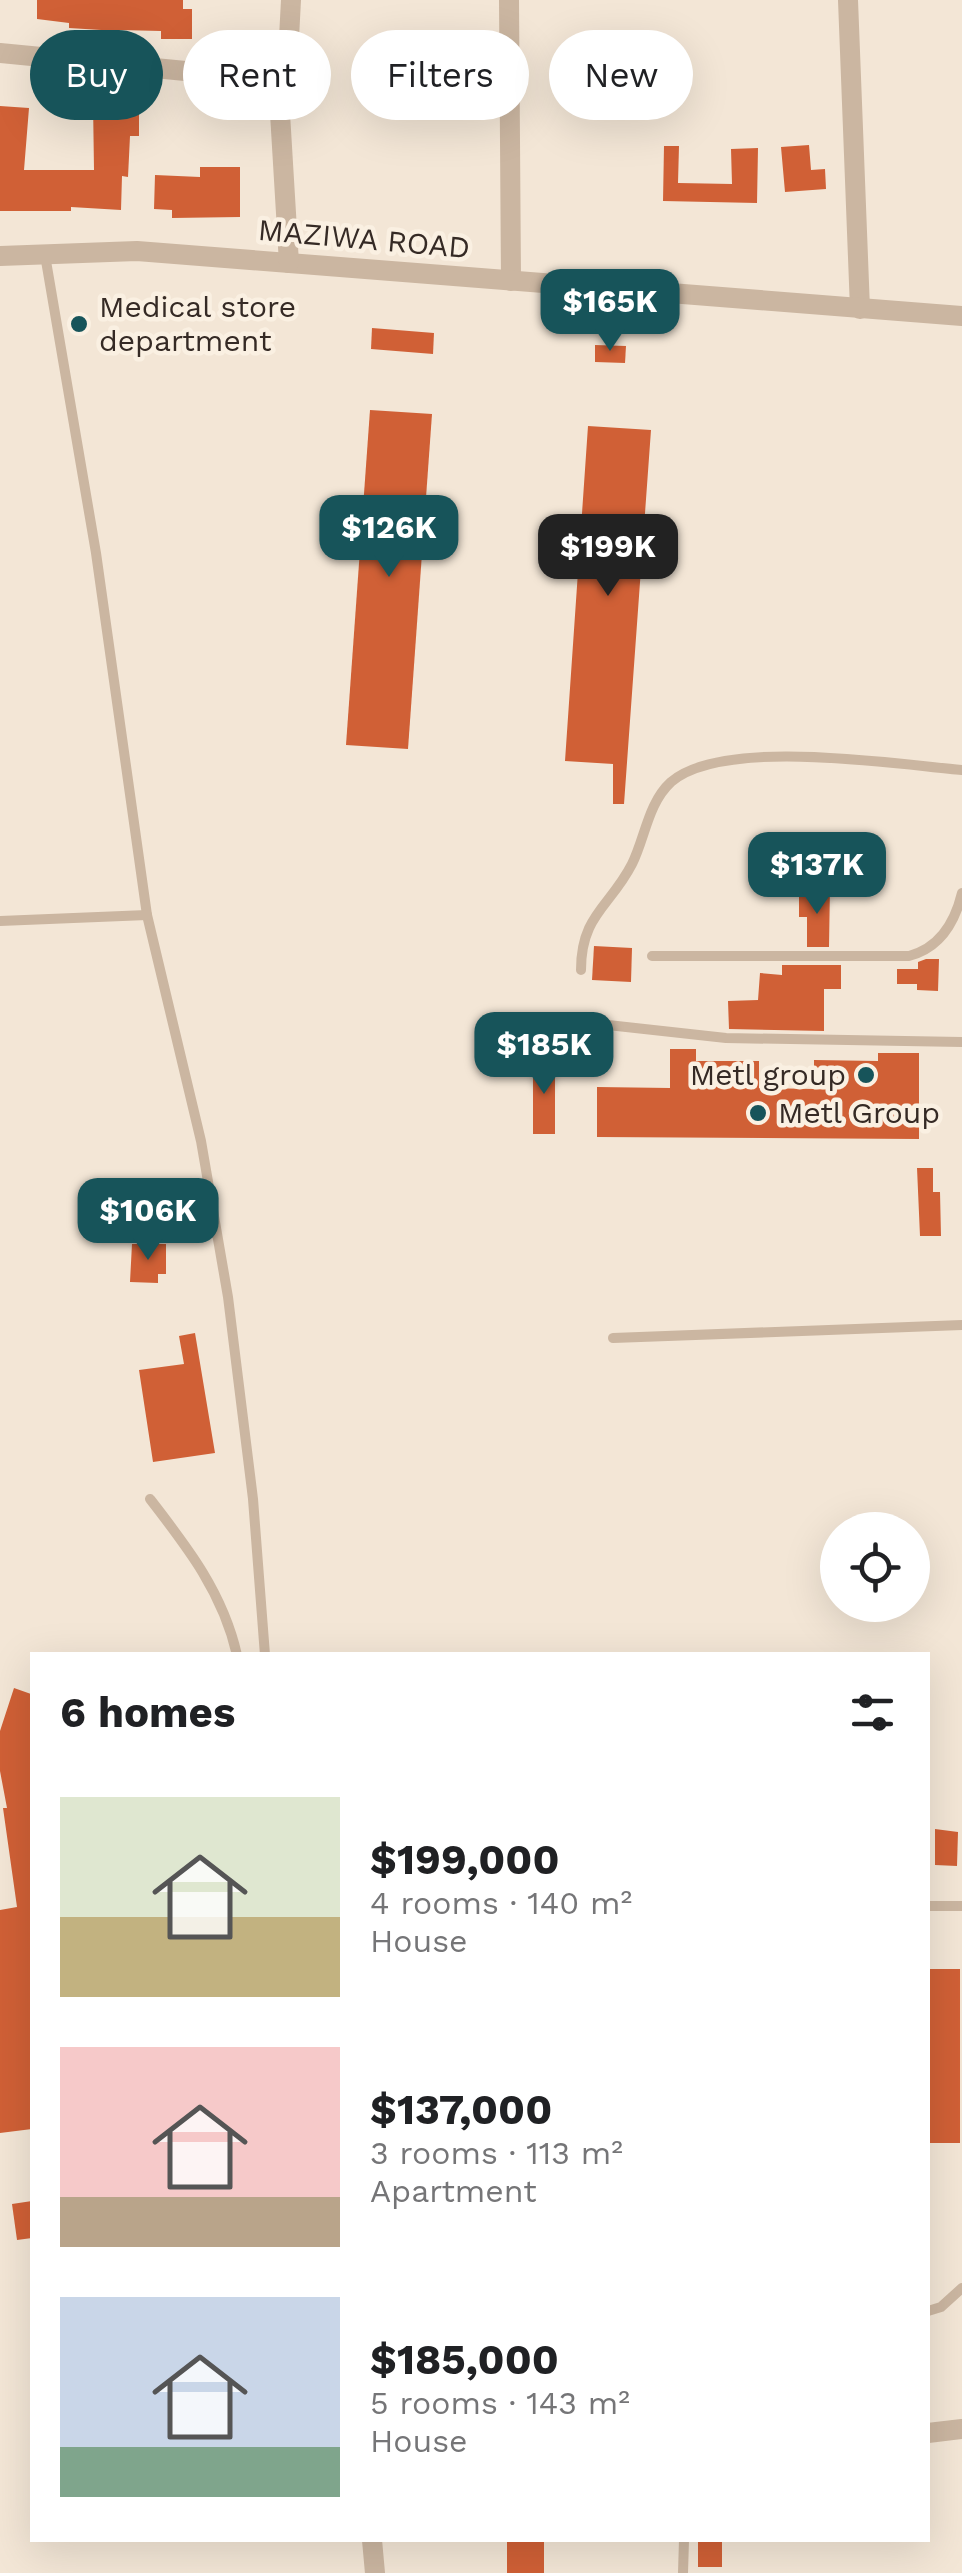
<!DOCTYPE html>
<meta charset="utf-8">
<style>
:root{--surface:#fff;--page:#f6f6f6;--text:#202124;--muted:#757577;--accent:#17545a}
body{margin:0;font-family:"Work Sans",sans-serif;background:var(--page);color:var(--text);height:100vh;display:flex;flex-direction:column;font-size:38px;white-space:nowrap}
*{box-sizing:border-box;margin:0}
p{font-size:32px;color:var(--muted)}
.icon{flex:none;width:55px;height:55px;fill:none;stroke:currentColor;stroke-width:2;stroke-linecap:round;stroke-linejoin:round}
.map{position:relative;flex:1;overflow:hidden}
.details{position:absolute;left:30px;top:1652px;width:900px;height:890px;display:flex;flex-direction:column;background:var(--surface);border-radius:0px;box-shadow:0 10px 40px #0002}
.details>*{flex:none}
.hud{position:absolute;left:30px;top:30px;width:902px;height:90px;display:flex;gap:20px}
.buttons{position:absolute;left:820px;top:1512px;display:grid;gap:20px}
.buttons a{display:grid;place-items:center;width:110px;height:110px;border-radius:50%;background:var(--surface);box-shadow:0 10px 40px #0002;font-size:50px}
.price{position:absolute;translate:-50% -85px;padding:0 22px;border-radius:20px;background:var(--accent);color:#fff;font-size:32px;line-height:65px;filter:drop-shadow(0 2px 5px #0008)}
.price::after{content:'';position:absolute;left:50%;top:60px;width:30px;height:22px;margin-left:-15px;background:inherit;clip-path:polygon(0 0,100% 0,50% 100%)}
.price.current{background:#222;color:#fff}
ul{padding:0;list-style:none}
li{display:flex;align-items:center;gap:30px;height:250px;padding:0 30px}
li span{display:grid;place-items:center;flex:none;width:280px;height:200px;border-radius:0px;color:#555}
li>.icon{margin-inline-start:auto}
span .icon{width:120px;height:120px;fill:#fffc;stroke-width:1}
li b{font-size:42px}
h2{display:flex;justify-content:space-between;align-items:center;height:120px;padding:0 30px;font-size:42px}
.chip{padding:0 35px;border-radius:45px;background:var(--surface);box-shadow:0 10px 40px #0002;font-size:35px;line-height:90px}
.chip.current{background:var(--accent);color:#fff}
.map>svg:first-child{display:block}
.building{fill:#d06036}
.lines{fill:none;stroke-linecap:round;stroke-linejoin:round}
.service{stroke:#cbb6a1;stroke-width:10}
.minor{stroke:#cbb6a1;stroke-width:20}
.poi-dot{fill:#17545a;stroke:#faf0e2;stroke-width:4}
.labels{text-anchor:middle;stroke-width:9;stroke-linejoin:round;paint-order:stroke}
.street-label{font-size:30px;fill:#352a25;stroke:#faf0e2}
.poi-label{font-size:30px;fill:#352a25;stroke:#faf0e2;text-anchor:start}
</style>
<div class="map">
<svg width="962" height="2573" viewBox="0 0 962 2573">
<rect width="100%" height="100%" fill="#f3e6d6"/>
<g class="building">
<path d="M37,0H183V9H192V39H161V31L120,30L116,42H101V30L69,28V23L37,19Z"/>
<path d="M576,65H619V72L676,71V90H660V109H641V104L635,101H600V110H577V106H571L570,91H576Z"/>
<path d="M93,102L130,103V107L139,108V136H130L128,177L122,176L121,210L71,207V211H0V106L29,108L24,170H94Z"/>
<path d="M809,145L811,170L825,169L826,189L785,192L781,147Z"/>
<path d="M664,146H679L678,183L732,184L731,149L758,148L757,203L663,201Z"/>
<path d="M200,167H240V217L172,218V210L154,209L155,175L200,177Z"/>
<path d="M372,328L434,333L433,354L371,349Z"/>
<path d="M595,345L626,346L625,363L595,362Z"/>
<path d="M370,410L432,414L408,749L346,745Z"/>
<path d="M588,426L651,430L624,804H613V764L565,761Z"/>
<path d="M814,886H830L829,947H807V917H799V897H814Z"/>
<path d="M594,946L632,948L631,982L592,980Z"/>
<path d="M926,959H939L938,991L917,990V984H897V969H918V962Z"/>
<path d="M782,965H841V989H824V1031L729,1029L728,1001L758,1000L760,973L782,975Z"/>
<path d="M670,1049H696V1061H759V1088L814,1089V1060L878,1061V1053H919V1139L597,1137V1087L670,1088Z"/>
<rect x="533" y="1060" width="22" height="74"/>
<path d="M917,1168H933V1192H940L941,1236H920Z"/>
<path d="M132,1244H166V1274H158V1283L130,1282Z"/>
<path d="M195,1333L215,1453L153,1462L139,1370L184,1364L179,1336Z"/>
<path d="M14,1688L31,1694L32,2129L0,2133V1910L17,1907L3,1808H7L0,1771V1731Z"/>
<path d="M935,1829L958,1832L957,1866L935,1865Z"/>
<rect x="928" y="1969" width="32" height="174"/>
<path d="M32,2201V2238L17,2240L12,2204Z"/>
<rect x="507" y="2540" width="37" height="33"/>
<rect x="698" y="2540" width="24" height="27"/>
</g>
<g class="lines">
<g class="service">
<path d="M45,255L96,553L147,915L201,1141L228,1297L253,1499L265,1655"/>
<path d="M0,921L147,915"/>
<path d="M652,956H909C940,948 955,922 962,893"/>
<path d="M581,970C581,915 610,907 632,864C645,838 648,803 671,782C723,737 894,764 962,770"/>
<path d="M608,1025L726,1038L962,1042"/>
<path d="M613,1338L962,1325"/>
<path d="M150,1499C188,1548 223,1593 237,1655"/>
<path d="M928,1906H962"/>
<path d="M928,2311L941,2307L962,2288"/>
<path d="M683,2573L684,2540"/>
</g>
<g class="minor">
<path d="M509,0L511,281"/>
<path d="M848,0L860,309"/>
<path d="M0,53L278,80"/>
<path d="M0,256L137,251L962,316"/>
<path d="M289,263L278,80L289,38L291,0"/>
<path d="M928,2433L962,2429"/>
<path d="M372,2540L375,2573"/>
</g>
</g>
<g class="poi-dot">
<circle cx="79" cy="324" r="10"/>
<circle cx="866" cy="1075" r="10"/>
<circle cx="758" cy="1113" r="10"/>
</g>
<g class="labels">
<g class="street-label">
<text transform="translate(364 239) rotate(5)" y="10">MAZIWA ROAD</text>
</g>
<g class="poi-label">
<text x="99" y="317">Medical store<tspan x="99" dy="34">department</tspan></text>
<text x="846" y="1085" text-anchor="end">Metl group</text>
<text x="778" y="1123">Metl Group</text>
</g>
</g>
</svg>
<div class="buttons">
<a><svg class="icon" aria-label="locate" viewBox="0 0 24 24"><circle cx="12" cy="12" r="6"/><path d="M12 2v4M12 18v4M2 12h4M18 12h4"/></svg></a>
</div>
<b class="price" style="left:610px;top:354px">$165K</b>
<b class="price" style="left:389px;top:580px">$126K</b>
<b class="price current" style="left:608px;top:599px">$199K</b>
<b class="price" style="left:817px;top:917px">$137K</b>
<b class="price" style="left:544px;top:1097px">$185K</b>
<b class="price" style="left:148px;top:1263px">$106K</b>
<div class="hud">
<a class="chip current">Buy</a>
<a class="chip">Rent</a>
<a class="chip">Filters</a>
<a class="chip">New</a>
</div>
<section class="details">
<h2>6 homes<svg class="icon" aria-label="filters" viewBox="0 0 24 24"><path d="M4 7h16M4 17h16"/><circle cx="9" cy="7" r="2"/><circle cx="15" cy="17" r="2"/></svg></h2>
<ul>
<li><span style="background:linear-gradient(#dfe7d0 60%,#c2b280 0)"><svg class="icon" aria-label="home" viewBox="0 0 24 24"><path d="M3 11l9-7 9 7M6 9v11h12V9"/></svg></span><div><b>$199,000</b><p>4 rooms · 140 m²</p><p>House</p></div></li>
<li><span style="background:linear-gradient(#f6c9c9 75%,#b9a48a 0)"><svg class="icon" aria-label="home" viewBox="0 0 24 24"><path d="M3 11l9-7 9 7M6 9v11h12V9"/></svg></span><div><b>$137,000</b><p>3 rooms · 113 m²</p><p>Apartment</p></div></li>
<li><span style="background:linear-gradient(#c9d6e8 75%,#7fa58c 0)"><svg class="icon" aria-label="home" viewBox="0 0 24 24"><path d="M3 11l9-7 9 7M6 9v11h12V9"/></svg></span><div><b>$185,000</b><p>5 rooms · 143 m²</p><p>House</p></div></li>
</ul>
</section>
</div>
